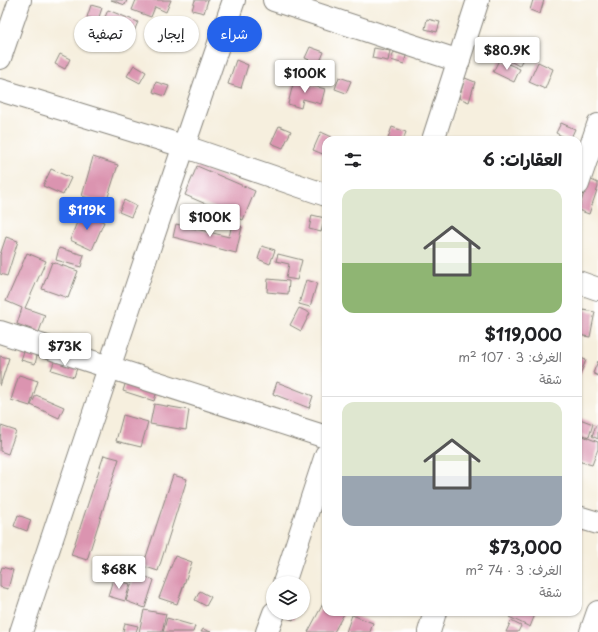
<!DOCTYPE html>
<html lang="ar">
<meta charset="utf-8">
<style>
:root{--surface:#fff;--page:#f2f2f2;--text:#202124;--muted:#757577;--line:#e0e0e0;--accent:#2563eb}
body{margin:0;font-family:"Playpen Sans","Playpen Sans Arabic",sans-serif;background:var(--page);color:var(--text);direction:rtl;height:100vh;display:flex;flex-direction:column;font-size:15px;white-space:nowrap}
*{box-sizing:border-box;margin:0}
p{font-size:13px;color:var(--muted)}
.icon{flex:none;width:22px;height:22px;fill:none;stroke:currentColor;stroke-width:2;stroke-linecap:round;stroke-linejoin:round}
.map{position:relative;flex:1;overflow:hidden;direction:ltr}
.sheet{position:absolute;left:322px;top:136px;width:260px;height:480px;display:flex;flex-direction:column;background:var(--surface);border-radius:12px;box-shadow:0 1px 3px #0004;direction:rtl}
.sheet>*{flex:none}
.hud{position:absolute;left:12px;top:16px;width:250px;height:36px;direction:rtl;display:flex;gap:8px}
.buttons{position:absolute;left:266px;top:576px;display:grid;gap:8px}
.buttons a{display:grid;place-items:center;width:44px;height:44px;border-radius:50%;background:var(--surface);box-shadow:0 1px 3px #0004;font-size:20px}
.price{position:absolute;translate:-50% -34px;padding:0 9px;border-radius:4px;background:#fff;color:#222;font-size:13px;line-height:26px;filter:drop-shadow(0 1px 2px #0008)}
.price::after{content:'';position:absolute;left:50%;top:24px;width:12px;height:9px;margin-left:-6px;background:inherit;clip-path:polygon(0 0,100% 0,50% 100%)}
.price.active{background:var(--accent);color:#fff}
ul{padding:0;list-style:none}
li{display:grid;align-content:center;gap:8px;height:212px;padding:0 20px}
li+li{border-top:1px solid var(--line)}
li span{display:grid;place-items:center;height:124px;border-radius:12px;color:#555}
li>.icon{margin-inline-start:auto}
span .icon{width:72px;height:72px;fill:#fffc;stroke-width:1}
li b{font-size:17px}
h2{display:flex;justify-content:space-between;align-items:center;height:48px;padding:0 20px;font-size:17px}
.pill{padding:0 14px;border-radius:18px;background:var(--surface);box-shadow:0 1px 3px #0004;font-size:14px;line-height:36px}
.pill.active{background:var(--accent);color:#fff}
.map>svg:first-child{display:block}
.building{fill:#db94b0}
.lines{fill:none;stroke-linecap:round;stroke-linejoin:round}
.minor-casing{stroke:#89867d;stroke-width:24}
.minor{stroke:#fff;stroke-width:22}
</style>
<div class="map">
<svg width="598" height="632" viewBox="0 0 598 632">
<rect width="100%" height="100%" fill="#fff"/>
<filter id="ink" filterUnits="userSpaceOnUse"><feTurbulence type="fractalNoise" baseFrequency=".025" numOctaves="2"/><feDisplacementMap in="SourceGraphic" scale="8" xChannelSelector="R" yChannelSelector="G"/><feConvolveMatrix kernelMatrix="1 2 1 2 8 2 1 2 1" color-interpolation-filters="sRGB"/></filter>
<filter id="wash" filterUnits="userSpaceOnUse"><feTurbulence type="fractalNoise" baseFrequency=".012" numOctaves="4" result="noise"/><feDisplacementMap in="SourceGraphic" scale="16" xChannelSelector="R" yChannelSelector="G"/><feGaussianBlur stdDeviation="0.9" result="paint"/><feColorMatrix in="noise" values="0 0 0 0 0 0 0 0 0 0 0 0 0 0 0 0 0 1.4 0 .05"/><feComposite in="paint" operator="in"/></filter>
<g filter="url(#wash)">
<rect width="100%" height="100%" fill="#f6efde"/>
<g id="blocks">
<g class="building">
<path d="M111,0H127L125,5Z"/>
<path d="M136,0H171L166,12L155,7L151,17L132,10Z"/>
<path d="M195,0H208L204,13L192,10Z"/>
<path d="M533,0H544L540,14L530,10Z"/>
<path d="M91,5L102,8L98,20L87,17Z"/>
<path d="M108,10L138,22L132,36L102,24Z"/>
<path d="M427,19L440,22L437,32L425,29Z"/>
<path d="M520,39L531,45L519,66L508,60Z"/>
<path d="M310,47L324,52L319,64L305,58Z"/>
<path d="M374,48L390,51L388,61L372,58Z"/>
<path d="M394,52L406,56L404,64L391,60Z"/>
<path d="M60,54L70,59L65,69L55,64Z"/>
<path d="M236,60L248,65L241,88L228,84Z"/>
<path d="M499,60L520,69L514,82L493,72Z"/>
<path d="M538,62L553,69L545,89L529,82Z"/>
<path d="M134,65L146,72L140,83L127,76Z"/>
<path d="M339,77L351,81L346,93L335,89Z"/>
<path d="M465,78L475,82L469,102L459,98Z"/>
<path d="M294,80L325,89L321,104L303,99L301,108L288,104Z"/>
<path d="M156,82L169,86L165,96L153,92Z"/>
<path d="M561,123L575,129L570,140L556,133Z"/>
<path d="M279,126L291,131L283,148L271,143Z"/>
<path d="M392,127L406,132L403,140H393L388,138Z"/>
<path d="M321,132L332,137L331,140H326V152L325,155L313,150Z"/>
<path d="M93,157L118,165L106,203L82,196Z"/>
<path d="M197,166L255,191L243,220L185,195Z"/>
<path d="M51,169L71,178L63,195L43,186Z"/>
<path d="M589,179L598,183V187L589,214L578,210Z"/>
<path d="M124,200L136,206L131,217L119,212Z"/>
<path d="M81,212L104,222L92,250L70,240Z"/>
<path d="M312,215L325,218L321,232L309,229Z"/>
<path d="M176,224L229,237L232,224L242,227L236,253L173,237Z"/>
<path d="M6,237L18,241L7,276L0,274V255Z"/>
<path d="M262,246L275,250L270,264L258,259Z"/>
<path d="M59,248L84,255L81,267L56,260Z"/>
<path d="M27,253L46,261L25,308L45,315L39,332L17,324L22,308L6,301Z"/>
<path d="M278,254L302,260L297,280L286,278L289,264L276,261Z"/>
<path d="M52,262L78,271L68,298L42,289Z"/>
<path d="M268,279L289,281L288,294L267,292Z"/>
<path d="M306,280L317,283L310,307L299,304Z"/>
<path d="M299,308L310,313L301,331L290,325Z"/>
<path d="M583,310L595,312L590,337L578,335Z"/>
<path d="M25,348L38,352L35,364L21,360Z"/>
<path d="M0,356L9,358L0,386Z"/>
<path d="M56,357L78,365L74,377L51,370Z"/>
<path d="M578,357L586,360L578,380Z"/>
<path d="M598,361V376L593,373Z"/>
<path d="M19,375L38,381L30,406L11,400Z"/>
<path d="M127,378L158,388L154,401L123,391Z"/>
<path d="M277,382L313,396L309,408L273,394Z"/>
<path d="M36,395L64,407L59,418L31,405Z"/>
<path d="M154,404L189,410L186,430L150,424Z"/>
<path d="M123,415L148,422L141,447L116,441Z"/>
<path d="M580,419L593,424L589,437L578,433V425Z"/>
<path d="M596,425L598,426V439L592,436Z"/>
<path d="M1,426L16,431L8,454L0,451Z"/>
<path d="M578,434L598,442V449L592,465L578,461Z"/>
<path d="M104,455L119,459L87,560L71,555Z"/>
<path d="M173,475L187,479L158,571L143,566Z"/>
<path d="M325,499H326V511L321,510Z"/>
<path d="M18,515L31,520L27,531L14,526Z"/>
<path d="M578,522L583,523L578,538Z"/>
<path d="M175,556L192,562L177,604L159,598Z"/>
<path d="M2,567L13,570L8,589L0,587V573Z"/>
<path d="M135,573L154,580L145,608L126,601Z"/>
<path d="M113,579L130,584L125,601L108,596Z"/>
<path d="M200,591L211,597L206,606L195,600Z"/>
<path d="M325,600L326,601V612H345L334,632H308Z"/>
<path d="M144,610L166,614L162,632H139Z"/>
<path d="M511,612H536L530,627L509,617Z"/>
<path d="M283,613H296L293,620L282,615Z"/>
<path d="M352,615L373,623L370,632H346Z"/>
<path d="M167,618L195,626L193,632H163Z"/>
<path d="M511,621L521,626L518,632H506Z"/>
<path d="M125,623L138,626L136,632H123Z"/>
<path d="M203,629L211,632H201Z"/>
</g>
</g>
</g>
<g filter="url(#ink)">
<use href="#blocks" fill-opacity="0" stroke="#89867d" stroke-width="1"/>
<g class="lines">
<g class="minor-casing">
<g id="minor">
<path d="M274,0L459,61"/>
<path d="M0,58L20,0"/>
<path d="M0,90L183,146L326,195"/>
<path d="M433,140L478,0"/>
<path d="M578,184L598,125"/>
<path d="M578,282L598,289"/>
<path d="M0,332L326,437"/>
<path d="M578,517L598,523"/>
<path d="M284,583L326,455"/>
<path d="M21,632C91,421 161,210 234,0"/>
<path d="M267,632L274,613"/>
<path d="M429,632L435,612"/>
<path d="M591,632L598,612"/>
</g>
</g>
<use href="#minor" class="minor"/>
</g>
</g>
</svg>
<div class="buttons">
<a><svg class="icon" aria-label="layers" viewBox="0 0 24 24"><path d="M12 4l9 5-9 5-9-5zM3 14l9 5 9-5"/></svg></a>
</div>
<b class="price" style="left:507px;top:71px">$80.9K</b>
<b class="price" style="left:305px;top:94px">$100K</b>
<b class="price active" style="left:87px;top:231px">$119K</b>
<b class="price" style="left:210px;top:238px">$100K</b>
<b class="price" style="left:65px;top:367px">$73K</b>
<b class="price" style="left:119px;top:590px">$68K</b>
<div class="hud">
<a class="pill active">شراء</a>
<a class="pill">إيجار</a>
<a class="pill">تصفية</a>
</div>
<section class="sheet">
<h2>العقارات: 6<svg class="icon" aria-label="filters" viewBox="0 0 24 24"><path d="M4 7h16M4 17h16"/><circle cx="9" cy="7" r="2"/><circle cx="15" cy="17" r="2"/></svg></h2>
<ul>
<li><span style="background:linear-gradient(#dfe7d0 60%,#8fb573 0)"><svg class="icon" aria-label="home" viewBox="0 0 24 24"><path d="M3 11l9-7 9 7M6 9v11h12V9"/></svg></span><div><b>$119,000</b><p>الغرف: 3 · 107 m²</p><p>شقة</p></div></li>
<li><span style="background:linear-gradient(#dfe7d0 60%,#9aa5b1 0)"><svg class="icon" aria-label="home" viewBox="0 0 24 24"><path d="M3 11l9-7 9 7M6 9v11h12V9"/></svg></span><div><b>$73,000</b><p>الغرف: 3 · 74 m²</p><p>شقة</p></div></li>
</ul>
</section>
</div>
